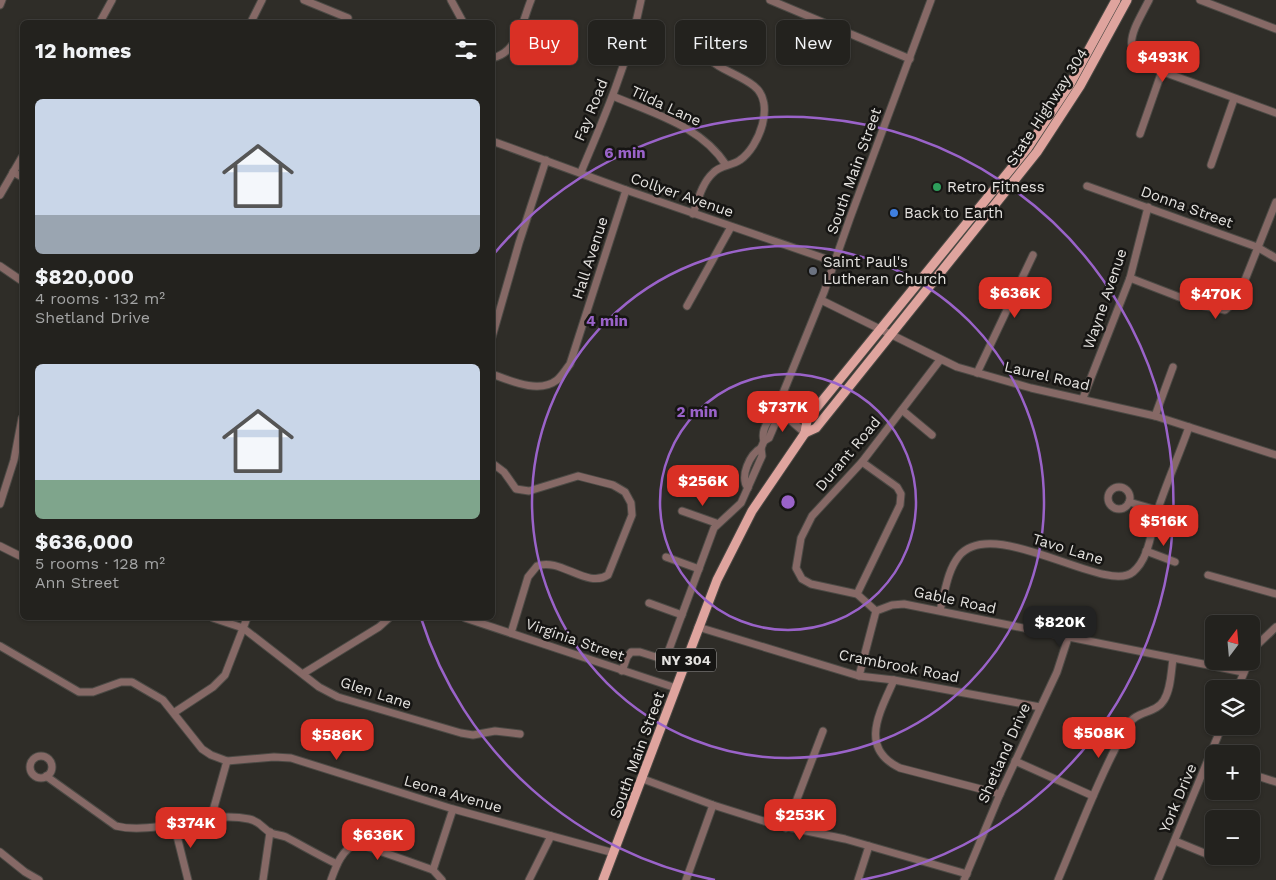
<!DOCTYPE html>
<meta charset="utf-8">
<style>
:root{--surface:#23221e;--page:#2f2f2b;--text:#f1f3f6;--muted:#a3a4a4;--line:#403f3c;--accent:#d93025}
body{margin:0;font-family:"Work Sans",sans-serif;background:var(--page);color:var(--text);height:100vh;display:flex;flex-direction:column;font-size:19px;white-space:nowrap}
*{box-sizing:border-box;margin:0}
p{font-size:16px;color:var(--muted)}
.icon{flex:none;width:28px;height:28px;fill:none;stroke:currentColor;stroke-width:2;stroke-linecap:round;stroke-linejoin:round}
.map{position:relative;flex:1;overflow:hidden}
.side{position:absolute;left:20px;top:20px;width:475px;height:600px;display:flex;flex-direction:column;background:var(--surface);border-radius:8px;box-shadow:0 1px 4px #0004,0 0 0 1px var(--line)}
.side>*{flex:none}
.guide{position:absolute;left:510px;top:20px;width:475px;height:45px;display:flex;gap:10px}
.needle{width:32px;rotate:16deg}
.controls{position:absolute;left:1205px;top:615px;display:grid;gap:10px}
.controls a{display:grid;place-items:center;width:55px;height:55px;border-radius:8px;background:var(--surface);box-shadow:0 1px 4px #0004,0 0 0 1px var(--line);font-size:25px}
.price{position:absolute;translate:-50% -42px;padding:0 11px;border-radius:10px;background:var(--accent);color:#fff;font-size:16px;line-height:32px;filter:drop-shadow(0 1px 2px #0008)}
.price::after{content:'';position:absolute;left:50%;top:30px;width:15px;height:11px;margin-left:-8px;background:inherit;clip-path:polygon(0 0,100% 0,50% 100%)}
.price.on{background:#222;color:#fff}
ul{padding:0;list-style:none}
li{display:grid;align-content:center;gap:10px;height:265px;padding:0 15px}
li span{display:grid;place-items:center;height:155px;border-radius:8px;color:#555}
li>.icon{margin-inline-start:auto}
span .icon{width:90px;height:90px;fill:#fffc;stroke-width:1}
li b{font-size:21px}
h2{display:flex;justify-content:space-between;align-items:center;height:60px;padding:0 15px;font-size:21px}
.pill{padding:0 18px;border-radius:8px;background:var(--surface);box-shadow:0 1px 4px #0004,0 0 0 1px var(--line);font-size:18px;line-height:45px}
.pill.on{background:var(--accent);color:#fff}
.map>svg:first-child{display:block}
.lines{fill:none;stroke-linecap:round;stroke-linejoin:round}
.minor-casing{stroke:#4c4a45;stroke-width:9}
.major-casing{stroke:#4c4a45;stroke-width:11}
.minor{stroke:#866966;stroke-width:7}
.major{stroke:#dfa49e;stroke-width:9}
.ring{fill:none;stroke:#9a63c9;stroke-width:2.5}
.leisure-dot{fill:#2e9e5b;stroke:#161513;stroke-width:2}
.shop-dot{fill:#3f7fe0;stroke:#161513;stroke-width:2}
.worship-dot{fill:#6b7280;stroke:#161513;stroke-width:2}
.labels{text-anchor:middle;stroke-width:5;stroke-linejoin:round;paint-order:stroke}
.shield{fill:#161513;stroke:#a6a4a2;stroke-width:1}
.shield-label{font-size:14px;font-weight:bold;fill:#e4e2df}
.street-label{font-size:15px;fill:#e4e2df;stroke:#161513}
.poi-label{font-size:15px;fill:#e4e2df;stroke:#161513;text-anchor:start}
.centre{fill:#9a63c9;stroke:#161513;stroke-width:2.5}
.ring-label{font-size:15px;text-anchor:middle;font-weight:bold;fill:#9a63c9;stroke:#161513;stroke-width:5;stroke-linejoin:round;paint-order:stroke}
</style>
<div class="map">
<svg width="1276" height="880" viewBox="0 0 1276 880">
<rect width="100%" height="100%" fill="#2f2d28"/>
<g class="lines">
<g class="minor-casing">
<g id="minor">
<path d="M304,0L348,18"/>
<path d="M451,0L463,22"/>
<path d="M770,0L910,59"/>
<path d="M1149,0C1134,30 1115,53 1158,70L1276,113"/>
<path d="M1200,0L1276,29"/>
<path d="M0,5L2,0"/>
<path d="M100,22L112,0"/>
<path d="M251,22L262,0"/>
<path d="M492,58C518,53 522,22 531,0"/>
<path d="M613,96C654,114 701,126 726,165"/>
<path d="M1140,134L1162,71"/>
<path d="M492,141L626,190L835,262"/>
<path d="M1211,165L1234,99"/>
<path d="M13,172L22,177"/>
<path d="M581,172C605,116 629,60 641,0"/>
<path d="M1087,186L1257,247L1276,258"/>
<path d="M0,195L22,157"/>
<path d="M693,214C698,200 702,183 713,173C720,165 732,166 740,160C759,147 776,103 754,86C731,68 703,69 698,35"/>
<path d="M0,266L22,281"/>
<path d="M1130,278L1200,305L1225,310L1237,300L1276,202"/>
<path d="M821,300L957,367L1031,388L1155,416L1276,455"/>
<path d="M687,306L731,227"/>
<path d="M492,337L519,243L546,160"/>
<path d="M977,373L1033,255"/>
<path d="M492,374C511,381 539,394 557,380C562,376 566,369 570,364L626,190"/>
<path d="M1083,398L1130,278L1148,207"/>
<path d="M781,407L789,419L805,433"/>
<path d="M902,410L932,435"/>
<path d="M1155,416L1173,367"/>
<path d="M764,441C760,428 772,415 781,407"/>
<path d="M492,463L504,472L516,489L529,491L578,476L613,485L625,492L631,503L632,515L608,575C587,589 560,557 537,566L528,577L511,633"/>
<circle cx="1119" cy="498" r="11"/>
<path d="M748,488C739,477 750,454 761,448"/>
<path d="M1129,502L1157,510"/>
<path d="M0,504L14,460L22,418"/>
<path d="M682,511L716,523"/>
<path d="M0,546L22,557"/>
<path d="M1146,551L1175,562"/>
<path d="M666,557L699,569"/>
<path d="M1208,575L1276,594"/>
<path d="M857,594L900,505L901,494L897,487L862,462"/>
<path d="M649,603L682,615"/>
<path d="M940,610C945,593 947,571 959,556C993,514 1106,595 1133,572C1150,558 1151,529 1158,509C1167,482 1179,455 1189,427"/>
<path d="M876,611L892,605L904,604L1243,672"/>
<path d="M876,611L857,594L811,584L802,579L796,568L801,538L812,516L862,462L940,360"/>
<path d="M213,618L243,628L319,687L338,697L461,733L473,735L495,731L520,734"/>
<path d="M465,618L676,688"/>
<path d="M698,627L859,676L894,680L1040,707"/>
<path d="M0,646L79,692H93L121,682H132L163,700L202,749L211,755L227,761L274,757L291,758L453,809L614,853"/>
<path d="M1251,656L1257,645L1276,627"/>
<path d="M622,671L627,657L631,652H640L659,658L667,655L714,528L741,503L762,456L761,448L764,441L769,438L778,417L781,398L824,292L850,218L931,0"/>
<path d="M304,673L379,627L389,618"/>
<path d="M859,676L876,611"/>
<path d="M894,680C880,712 858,748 900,768L1000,794"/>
<path d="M1237,689L1249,661"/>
<path d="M175,712L213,687L225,675L247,618"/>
<circle cx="41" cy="767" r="11"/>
<path d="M1015,761L1093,796"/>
<path d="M1251,774L1276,782"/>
<path d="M46,776L116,826C155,836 205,810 249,819C260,821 263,829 271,833C276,835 281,835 286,837C303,846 320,856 337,864"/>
<path d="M643,779L713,805L773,824L845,839L967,874"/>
<path d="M211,818L227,761"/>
<path d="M174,824L188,880"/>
<path d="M786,828L823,731"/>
<path d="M1175,841L1209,855"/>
<path d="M0,852L25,872L39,880"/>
<path d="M433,870L453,809"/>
<path d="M263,880L270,832"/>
<path d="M331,880C336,866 342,849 357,843L433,870L442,880"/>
<path d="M529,880L551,836"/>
<path d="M686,880L713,805"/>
<path d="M858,880L869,846"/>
<path d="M964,880L1000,794L1057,672L1068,638"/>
<path d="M1058,880C1080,828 1100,775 1127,726C1136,710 1156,714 1164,700C1171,689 1171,672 1173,659"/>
<path d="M1158,880L1222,726"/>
</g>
</g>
<g class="major-casing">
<g id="major">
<path d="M805,433L816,428L1037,152L1080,86L1127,0"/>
<path d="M805,433L807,420L818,406L1027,149L1070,84L1116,0"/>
<path d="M603,880L717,580L752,511L805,433"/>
</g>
</g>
<use href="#minor" class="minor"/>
<use href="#major" class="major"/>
</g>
<g class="ring">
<circle cx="788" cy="502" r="128"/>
<circle cx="788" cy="502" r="256"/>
<path d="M715 880A385 385 0 0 1 421 618M493 255A385 385 0 1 1 861 880"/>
</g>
<circle class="leisure-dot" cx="937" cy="187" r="5"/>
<circle class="shop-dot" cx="894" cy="213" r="5"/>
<circle class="worship-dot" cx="813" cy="271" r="5"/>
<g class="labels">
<rect class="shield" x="656" y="648.5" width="60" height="23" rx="4"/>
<g class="shield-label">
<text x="686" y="665">NY 304</text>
</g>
<g class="street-label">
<text transform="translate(666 106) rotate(25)" y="5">Tilda Lane</text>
<text transform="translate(1047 107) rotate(-57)" y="5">State Highway 304</text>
<text transform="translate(591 110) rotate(-68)" y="5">Fay Road</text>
<text transform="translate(854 171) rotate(-70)" y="5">South Main Street</text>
<text transform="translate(682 195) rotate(19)" y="5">Collyer Avenue</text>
<text transform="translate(1187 207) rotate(20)" y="5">Donna Street</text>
<text transform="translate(590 258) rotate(-72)" y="5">Hall Avenue</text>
<text transform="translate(1105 299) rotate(-71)" y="5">Wayne Avenue</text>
<text transform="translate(1047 376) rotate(13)" y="5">Laurel Road</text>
<text transform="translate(848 454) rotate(-50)" y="5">Durant Road</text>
<text transform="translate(1068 549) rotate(17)" y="5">Tavo Lane</text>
<text transform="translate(955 600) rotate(12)" y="5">Gable Road</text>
<text transform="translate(575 640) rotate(19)" y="5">Virginia Street</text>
<text transform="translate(899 666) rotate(11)" y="5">Crambrook Road</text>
<text transform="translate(376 693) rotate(18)" y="5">Glen Lane</text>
<text transform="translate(1004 753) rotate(-66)" y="5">Shetland Drive</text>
<text transform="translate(637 755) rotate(-70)" y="5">South Main Street</text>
<text transform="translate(453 794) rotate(16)" y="5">Leona Avenue</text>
<text transform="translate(1178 798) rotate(-67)" y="5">York Drive</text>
</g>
<g class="poi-label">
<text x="947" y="192">Retro Fitness</text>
<text x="904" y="218">Back to Earth</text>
<text x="823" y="267">Saint Paul's<tspan x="823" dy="17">Lutheran Church</tspan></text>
</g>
</g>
<circle cx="788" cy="502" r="8" class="centre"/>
<g class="ring-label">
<text x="625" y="158">6 min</text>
<text x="607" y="326">4 min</text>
<text x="697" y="417">2 min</text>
</g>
</svg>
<div class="controls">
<a><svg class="needle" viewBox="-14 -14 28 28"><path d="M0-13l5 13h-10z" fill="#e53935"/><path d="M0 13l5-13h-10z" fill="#a3a4a4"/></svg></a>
<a><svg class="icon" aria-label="layers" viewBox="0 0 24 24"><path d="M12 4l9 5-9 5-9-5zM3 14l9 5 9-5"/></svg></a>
<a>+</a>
<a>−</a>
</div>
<b class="price" style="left:1163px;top:83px">$493K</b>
<b class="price" style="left:1015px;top:319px">$636K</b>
<b class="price" style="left:1216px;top:320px">$470K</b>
<b class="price" style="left:783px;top:433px">$737K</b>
<b class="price" style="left:703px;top:507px">$256K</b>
<b class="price" style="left:1164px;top:547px">$516K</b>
<b class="price on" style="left:1060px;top:648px">$820K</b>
<b class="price" style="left:1099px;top:759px">$508K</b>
<b class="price" style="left:337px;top:761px">$586K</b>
<b class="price" style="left:800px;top:841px">$253K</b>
<b class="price" style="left:191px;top:849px">$374K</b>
<b class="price" style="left:378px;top:861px">$636K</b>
<div class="guide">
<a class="pill on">Buy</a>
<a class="pill">Rent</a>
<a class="pill">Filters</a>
<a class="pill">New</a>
</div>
<section class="side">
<h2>12 homes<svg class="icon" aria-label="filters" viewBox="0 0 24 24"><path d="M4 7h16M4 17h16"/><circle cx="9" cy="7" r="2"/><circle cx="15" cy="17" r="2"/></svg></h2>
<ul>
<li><span style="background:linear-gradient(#c9d6e8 75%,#9aa5b1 0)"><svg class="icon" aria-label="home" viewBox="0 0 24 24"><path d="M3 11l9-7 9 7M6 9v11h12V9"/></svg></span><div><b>$820,000</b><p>4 rooms · 132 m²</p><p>Shetland Drive</p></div></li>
<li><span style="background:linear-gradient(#c9d6e8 75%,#7fa58c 0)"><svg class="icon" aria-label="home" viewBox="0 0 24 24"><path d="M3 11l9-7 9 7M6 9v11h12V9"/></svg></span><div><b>$636,000</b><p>5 rooms · 128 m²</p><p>Ann Street</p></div></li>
</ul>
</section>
</div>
